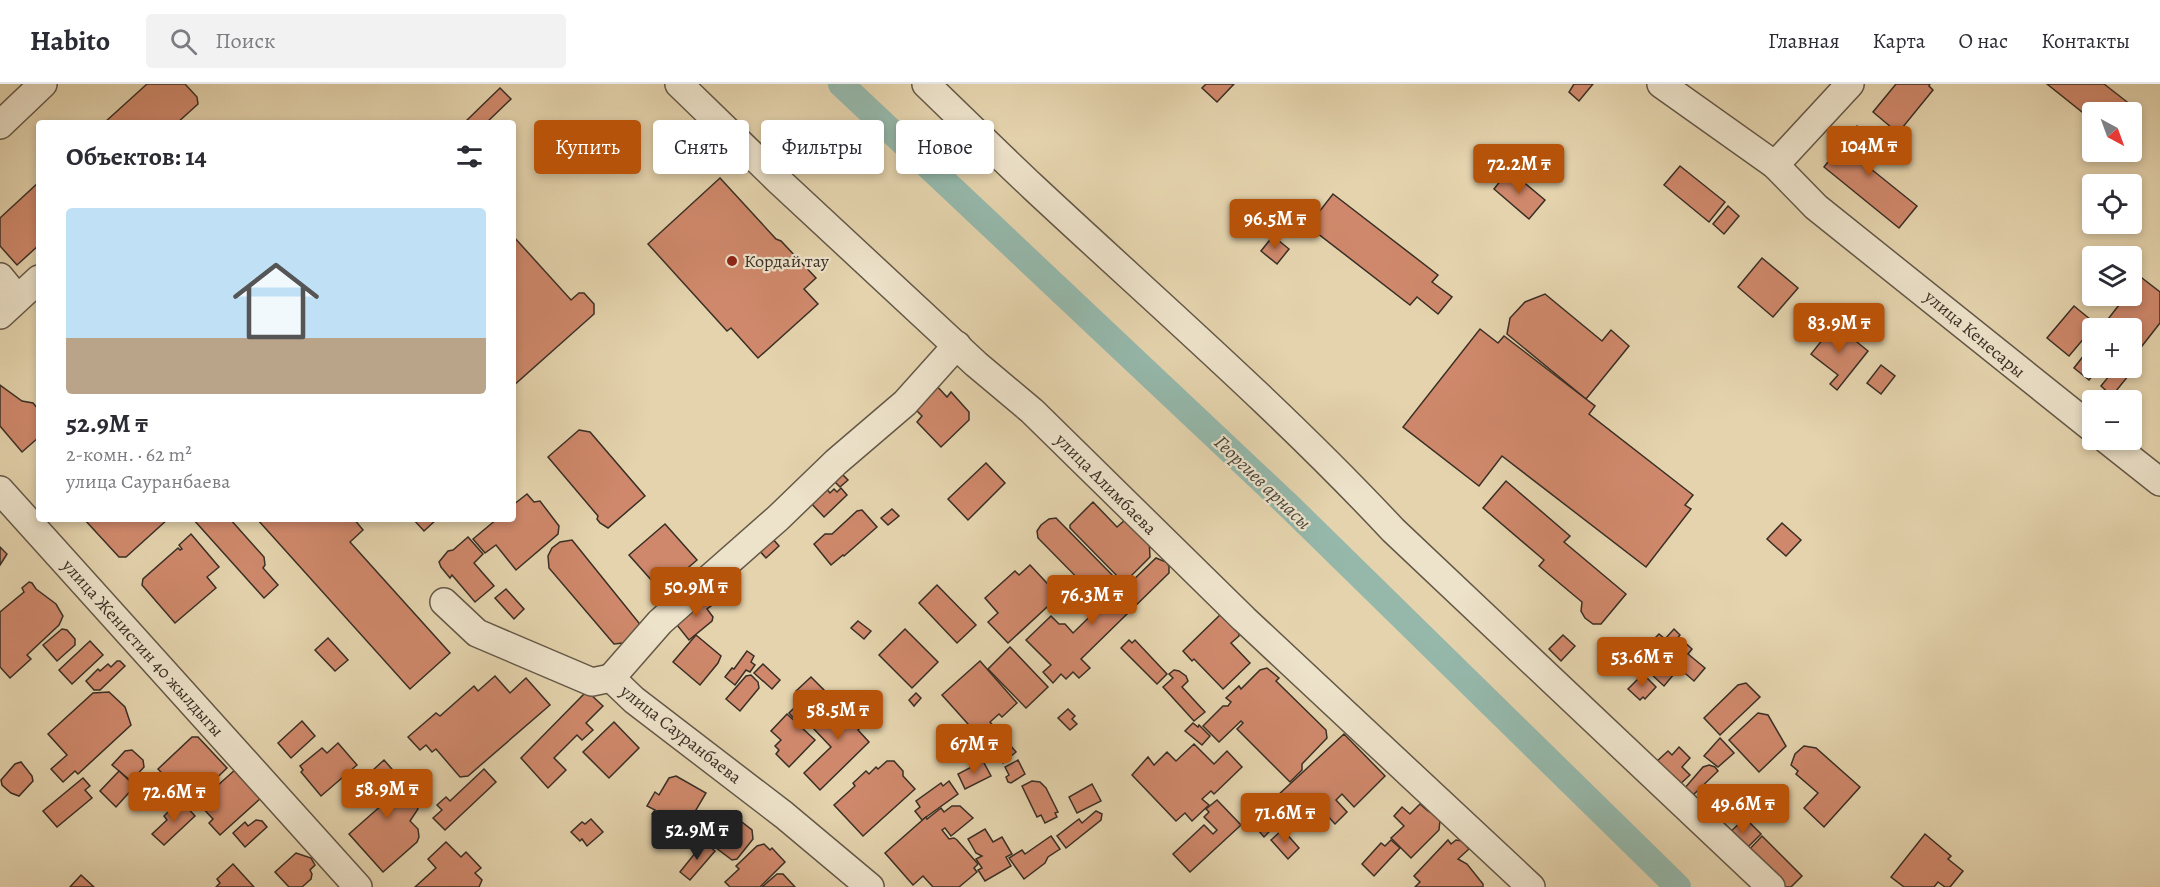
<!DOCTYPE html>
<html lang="ru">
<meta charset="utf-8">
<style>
:root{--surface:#fff;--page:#f2f2f3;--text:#2b2b33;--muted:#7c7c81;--line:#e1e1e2;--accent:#b45309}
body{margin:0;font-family:Alegreya,serif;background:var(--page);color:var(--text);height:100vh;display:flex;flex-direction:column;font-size:22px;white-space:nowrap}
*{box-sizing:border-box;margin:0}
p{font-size:20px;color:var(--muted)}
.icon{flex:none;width:33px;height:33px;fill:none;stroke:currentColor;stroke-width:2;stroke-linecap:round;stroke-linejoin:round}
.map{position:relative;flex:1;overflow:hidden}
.panel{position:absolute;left:36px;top:36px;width:480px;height:402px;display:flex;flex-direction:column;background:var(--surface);border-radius:6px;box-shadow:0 3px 9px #0003}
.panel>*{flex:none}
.hud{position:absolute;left:534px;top:36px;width:570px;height:54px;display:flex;gap:12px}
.needle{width:39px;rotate:139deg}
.controls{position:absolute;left:2082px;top:18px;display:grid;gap:12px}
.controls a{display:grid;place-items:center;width:60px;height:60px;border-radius:6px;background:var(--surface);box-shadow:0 3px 9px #0003;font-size:30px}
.price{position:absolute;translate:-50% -51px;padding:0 14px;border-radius:6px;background:var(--accent);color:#fff;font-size:20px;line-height:39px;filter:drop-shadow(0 2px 3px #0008)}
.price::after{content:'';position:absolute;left:50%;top:36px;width:18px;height:14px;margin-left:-9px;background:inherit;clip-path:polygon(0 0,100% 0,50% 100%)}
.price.selected{background:#222;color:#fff}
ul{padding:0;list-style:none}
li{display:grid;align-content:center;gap:12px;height:318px;padding:0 30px}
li+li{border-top:2px solid var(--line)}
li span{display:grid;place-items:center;height:186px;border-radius:6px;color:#555}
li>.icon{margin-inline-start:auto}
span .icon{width:108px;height:108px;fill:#fffc;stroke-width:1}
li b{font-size:26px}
h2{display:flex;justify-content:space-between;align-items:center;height:72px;padding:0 30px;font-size:26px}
.pill{padding:0 21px;border-radius:6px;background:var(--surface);box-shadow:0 3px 9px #0003;font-size:21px;line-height:54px}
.pill.selected{background:var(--accent);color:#fff}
header{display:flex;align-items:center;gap:36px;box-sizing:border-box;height:84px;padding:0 30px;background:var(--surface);border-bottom:2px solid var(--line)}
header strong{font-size:28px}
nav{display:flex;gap:33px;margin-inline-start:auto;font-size:21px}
.search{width:420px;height:54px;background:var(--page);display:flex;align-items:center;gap:15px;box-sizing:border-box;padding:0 21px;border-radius:6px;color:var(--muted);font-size:22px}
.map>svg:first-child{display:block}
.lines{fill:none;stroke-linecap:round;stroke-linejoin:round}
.canal{stroke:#95b8ab;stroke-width:26}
.building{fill:#cf886b;stroke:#3a2f25;stroke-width:1.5;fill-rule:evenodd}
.street-casing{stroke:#645847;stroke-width:30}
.street{stroke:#ede2ca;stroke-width:27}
.poi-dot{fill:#8f2418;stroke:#ede2ca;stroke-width:2}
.labels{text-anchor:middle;stroke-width:4.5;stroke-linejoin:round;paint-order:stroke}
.poi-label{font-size:18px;fill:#3a2f25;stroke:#ede2ca;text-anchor:start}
.street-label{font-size:18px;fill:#3a2f25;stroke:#ede2ca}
.water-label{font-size:20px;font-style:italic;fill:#4c4a40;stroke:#ede2ca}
</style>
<header>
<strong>Habito</strong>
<div class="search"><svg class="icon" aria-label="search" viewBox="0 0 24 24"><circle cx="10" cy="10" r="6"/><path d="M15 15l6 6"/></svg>Поиск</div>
<nav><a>Главная</a><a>Карта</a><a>О нас</a><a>Контакты</a></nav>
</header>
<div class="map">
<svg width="2160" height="803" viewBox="0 0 2160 803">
<rect width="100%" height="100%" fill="#e4d3ad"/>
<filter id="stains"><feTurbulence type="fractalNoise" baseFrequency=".00333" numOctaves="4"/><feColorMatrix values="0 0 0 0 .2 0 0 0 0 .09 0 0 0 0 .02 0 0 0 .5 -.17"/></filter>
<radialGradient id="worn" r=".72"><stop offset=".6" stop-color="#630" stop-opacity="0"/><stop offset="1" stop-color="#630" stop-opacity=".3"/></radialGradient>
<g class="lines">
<path class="canal" d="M841,0L1289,422L1678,803"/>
</g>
<g class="building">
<path d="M147,0H185L197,13L198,20L177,39H104Z"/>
<path d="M1206,0H1234L1217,18L1202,4Z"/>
<path d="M1574,0H1593L1579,17L1569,8Z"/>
<path d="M1896,0H1930L1929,2L1933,6L1898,49L1873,28Z"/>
<path d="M2047,0H2104L2131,21L2125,28H2092V36Z"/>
<path d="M500,4L511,15L486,39H464Z"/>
<path d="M1857,42L1886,66L1871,85L1917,122L1899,144L1824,83Z"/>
<path d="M1680,82L1725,118L1709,138L1664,101Z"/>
<path d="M1509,86L1545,116L1529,135L1494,105Z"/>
<path d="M720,94L776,155L781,157L816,194L804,205L818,220L758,274L731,244L727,247L648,160Z"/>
<path d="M39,98V161L17,181L0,162V134Z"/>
<path d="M1333,110L1438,191L1432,198L1452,213L1438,230L1417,213L1410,221L1308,142Z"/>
<path d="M1728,122L1739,132L1724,150L1713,140Z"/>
<path d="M513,152L571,216L579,209H584L594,220V230L513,302Z"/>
<path d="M1273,152L1289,165L1277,180L1261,167Z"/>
<path d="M1762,174L1798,204L1773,233L1738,203Z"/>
<path d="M2142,194L2160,208V239L2135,271L2141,276L2112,312L2101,302L2110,291L2100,284H2132V244H2101L2119,221L2123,212H2132V202Z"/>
<path d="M1545,210L1602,257L1611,246L1629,262L1586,315L1507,250L1510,234L1525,218Z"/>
<path d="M2074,222L2096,240L2069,272L2047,254Z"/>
<path d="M1835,240L1868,267L1837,306L1830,300L1838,291L1811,270Z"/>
<path d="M1480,245L1498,259L1504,252L1595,322L1589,330L1693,411L1685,421L1691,425L1646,483L1502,372L1479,402L1403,343Z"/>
<path d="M2092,261V284H2099L2089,296L2074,284Z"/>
<path d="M1881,281L1895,292L1881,310L1867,299Z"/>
<path d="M934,299L947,313L951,308L969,328V336L941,363L917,338L922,332L911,321Z"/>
<path d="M0,301L22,317L33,319L39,326V353L22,368L0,342Z"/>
<path d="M579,346L590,348L645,412L608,444L600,439L597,435L598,432L548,373Z"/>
<path d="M986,379L1005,399L968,436L948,415Z"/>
<path d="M842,390L848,396L840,403L834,397Z"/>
<path d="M1506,397L1570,452L1564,458L1626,510L1601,540H1593L1585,534L1581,527L1582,518L1539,482L1544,476L1483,424Z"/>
<path d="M825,403L830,409L834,405L837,408L841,404L847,411L824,433L809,417Z"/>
<path d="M527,410L534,418L540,417L559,442L558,450L516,486L496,461L485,469L473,455L497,435H513V421Z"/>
<path d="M1093,418L1117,443L1125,436L1149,455L1150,473L1124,499L1070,444V441Z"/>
<path d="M892,425L899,432L888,441L881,434Z"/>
<path d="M862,426L877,443L844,472L843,471L831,481L814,460L825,450H832L857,427Z"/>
<path d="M1056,434L1119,498L1100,517L1038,454L1037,447L1041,441L1049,435Z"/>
<path d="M84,435H168L126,473H119Z"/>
<path d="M193,435H230L264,473L265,481L263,484L278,501L264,514Z"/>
<path d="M257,435H354L363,446L350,458L450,569L410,605Z"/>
<path d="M413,435H437L424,447Z"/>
<path d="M1782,439L1801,456L1786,472L1767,455Z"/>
<path d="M665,440L697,476L661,507L629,471Z"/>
<path d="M191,450L219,483L207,493L216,504L175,539L142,501L143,495L178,464L180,466L182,465L179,461Z"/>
<path d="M468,453L483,470L474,479L494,502L475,518L452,491L450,494L441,483L439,478L448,467L453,466Z"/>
<path d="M772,454L779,462L766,474L758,465Z"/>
<path d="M572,456L639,539L640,545L623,559L614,560L549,484L548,472L552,464L560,458Z"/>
<path d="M0,463L7,470L0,481Z"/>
<path d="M1156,474L1166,478L1169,482V489L1081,575L1090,584L1079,594L1073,588L1066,595L1061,590L1053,599L1043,588L1051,581L1026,556L1051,532L1059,540H1065L1073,549L1121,502L1124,505Z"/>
<path d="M1030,481L1059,512L1008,559L988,538L998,529L985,514L1015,487L1019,491Z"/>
<path d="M29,498L32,499L36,505L56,520L63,532L59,541L27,571L31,575L10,594L0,583V528L24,508L22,504Z"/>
<path d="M937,501L976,541L957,559L919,519Z"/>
<path d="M506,505L524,525L514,535L495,514Z"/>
<path d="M711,510L716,515L715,519L707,525L713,533L712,537L689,556L673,536Z"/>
<path d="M1223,528L1238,543L1239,552L1231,559L1250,579L1223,605L1194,575L1192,577L1183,567Z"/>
<path d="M858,537L871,547L864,555L851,544Z"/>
<path d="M62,545L67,546L75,555V561L57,577L43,561Z"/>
<path d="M905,545L938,578L912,604L879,571Z"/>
<path d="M1674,545L1680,551L1648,588L1639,580L1650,568L1645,564L1659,550L1665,555Z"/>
<path d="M696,551L721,572L718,579L700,601L673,578Z"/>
<path d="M1563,551L1575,562L1561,577L1549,565Z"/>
<path d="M328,554L348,576L335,587L315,566Z"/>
<path d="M1681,555L1692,565L1688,570L1705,584L1694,597L1679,584L1664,602L1651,590Z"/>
<path d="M1129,556L1132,559L1135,556L1167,590L1157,600L1121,564Z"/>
<path d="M90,557L103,571L72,600L59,586Z"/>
<path d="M1010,563L1048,603L1026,624L988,585Z"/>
<path d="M747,567L754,572L751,578L755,581L750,588L746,586L735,601L725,593L732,584L734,585Z"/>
<path d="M117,577H120L125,582L100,606H94L86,597L98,585L100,587L108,580L111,583Z"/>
<path d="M980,577L1017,619L1002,633L999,630L990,638L1016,668L1003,679L942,611Z"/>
<path d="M763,580L780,596L772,605L754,589Z"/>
<path d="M1267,584L1279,594L1276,597L1326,646L1327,654L1302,680V686L1290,698L1237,645L1243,639L1241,637L1219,658L1203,642L1223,622H1228L1231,618L1226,614L1239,602L1241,605L1260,586Z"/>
<path d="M1174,586L1179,587L1186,592L1188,597L1182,603L1205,628L1194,637L1163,603L1173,594L1169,590Z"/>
<path d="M1643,590L1656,603L1645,615L1643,613L1640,616L1628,605Z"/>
<path d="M751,591L758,598L759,604L740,627L726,615L746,592Z"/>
<path d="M495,592L510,609L526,594L550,621L468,692L460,693L436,665L432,668L426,661L420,666L408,653L436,629L440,632L474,602L478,607Z"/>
<path d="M811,593L835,617L811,640L809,638L803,644L789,629L803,615L796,607Z"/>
<path d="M1746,599L1760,613L1720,651L1704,634L1738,601Z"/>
<path d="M109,608L125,623L131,641L78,690L75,687L63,698L51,685L67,671L48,650L93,609Z"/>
<path d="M916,609L921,614L914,622L909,616Z"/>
<path d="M584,610H590L603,622L586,639L593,646L582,656L577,651L554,674L566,686L548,704L521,674Z"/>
<path d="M843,612L854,624L857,621L870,635L858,646L869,658L820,706L804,689L831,663L812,643Z"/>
<path d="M1068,625L1075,632L1072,635L1077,640L1070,646L1058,634Z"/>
<path d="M1758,629L1768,631L1786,662L1759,688L1729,656Z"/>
<path d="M787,630L815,656L789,683L776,670L779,666L775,662L781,656L771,647Z"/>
<path d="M302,637L315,652L291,674L278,659Z"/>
<path d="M614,638L639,664L609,694L583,668Z"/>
<path d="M1193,639L1198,643L1199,641L1210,652L1202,661L1185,647Z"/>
<path d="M1344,650L1385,692L1354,723L1342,710L1336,716L1347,728L1335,740L1325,729L1312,742L1298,727L1280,744L1262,726ZM1308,710L1312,714L1299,726L1295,722Z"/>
<path d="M192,653H198L227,684L191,719L158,685Z"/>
<path d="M1720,654L1734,669L1718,683L1704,672Z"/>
<path d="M338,659L357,681L321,712L301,688L303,686L300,682L322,664L327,669Z"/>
<path d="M1194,660L1214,680L1227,667L1242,683L1214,710L1211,707L1202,715L1209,721L1192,737L1185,729L1176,737L1132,691L1148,673L1154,681L1167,668L1176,677Z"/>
<path d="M1804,662L1816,664L1860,703L1824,743L1804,724L1818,709L1796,690L1798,687L1791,681L1795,670Z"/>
<path d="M1679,663L1690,674L1682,683L1690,691L1678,702L1655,679L1668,667L1672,671Z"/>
<path d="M132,666L143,676L144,683L131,697L112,681L125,667Z"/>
<path d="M384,676L405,700L399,705L415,719L418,725L410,737L418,745L419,753L417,758L383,788L349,750L383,720L362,696Z"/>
<path d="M1018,676L1025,690L1011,699L1008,698L1006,693L1009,691L1005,683Z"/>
<path d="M887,677H894L903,687V692L915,705L863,752L834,721L855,702L853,699L866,687L869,690L876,683L878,685Z"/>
<path d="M983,677L991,692L965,705L958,690Z"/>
<path d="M21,678L32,692L33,697L19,712L11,709L2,701L1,696L15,680Z"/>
<path d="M1709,681L1715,683L1718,687L1691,713L1684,705L1703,683Z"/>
<path d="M236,685L261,714L220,751L209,739L213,735L198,719Z"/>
<path d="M484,685L496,698L445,746L433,734L442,726L437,721L446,713L450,717Z"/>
<path d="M119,687L135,702L116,723L100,707Z"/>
<path d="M676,692L706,709L683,748L652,730L655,726L647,722L655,708L659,711L669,694Z"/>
<path d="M83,694L90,702L85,706L92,714L57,743L43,727Z"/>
<path d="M949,697L958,710L922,736L915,727L920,723L916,717L941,699L943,702Z"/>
<path d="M1032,697L1040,698L1046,704L1058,728L1055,729L1057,733L1045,739L1041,731L1037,733L1022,702Z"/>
<path d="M1092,700L1101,717L1077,729L1069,713Z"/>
<path d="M1217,716L1241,741L1190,788L1173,770L1204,741L1213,750L1217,746L1204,733L1209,728L1206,725Z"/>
<path d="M183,719L195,732L164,761L152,750L167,736L164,732L176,720Z"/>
<path d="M1420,720L1428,727L1436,731L1440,736L1439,746L1411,774L1391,754L1404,742L1394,732L1402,723L1410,730Z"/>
<path d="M952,722H960L973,734L951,752L945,744L942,746L949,755L954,754L957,756L978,780L974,784L977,788L959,803H933L923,792L913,801L885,769L926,733L927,735L941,724L944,728Z"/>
<path d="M1096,727L1102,730L1101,736L1066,764L1057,752L1079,735L1082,739Z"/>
<path d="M729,728L752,746L753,755L737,775L732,776L707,757Z"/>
<path d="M1263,729L1275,742L1264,753L1252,739Z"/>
<path d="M1745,734L1761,750L1742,769L1726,752Z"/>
<path d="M591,735L603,748L587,762L582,755L580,757L571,748L582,738L585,740Z"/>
<path d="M256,736L262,737L267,743L245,763L233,749L245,738L248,742Z"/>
<path d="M985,745L993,758L1002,753L1012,770L1006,773L1011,782L985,797L978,786L982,784L976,775L982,772L976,769L968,755Z"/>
<path d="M1281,747H1284L1299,764L1288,775L1271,756Z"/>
<path d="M1925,750L1951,772L1948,775L1963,787L1950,803H1945L1938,798L1934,803H1904L1891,793Z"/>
<path d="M1051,752L1060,765L1048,773L1045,779L1024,795L1009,774L1022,766L1025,770Z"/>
<path d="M1762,752L1802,792L1791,803H1782L1747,768Z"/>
<path d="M1391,756L1400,764L1374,792L1362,780L1381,759L1385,762Z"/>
<path d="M1448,756L1451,760L1456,756L1462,757L1469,765L1458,775L1467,780L1483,800V803H1415L1420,798L1414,792Z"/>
<path d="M446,758L461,773L466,768L481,784L475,789L482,796L479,803H415L436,784L428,775Z"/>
<path d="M704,758L715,767L690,796L680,788Z"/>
<path d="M764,760L770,766L772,764L785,778L760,803H730L725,798L739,785L736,782L757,762Z"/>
<path d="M296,769L311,774L315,781L310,786L312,790L311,795L302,803H289L275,788Z"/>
<path d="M233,780L254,803H216L220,799L217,795Z"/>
<path d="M777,790H783L795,803H762Z"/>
<path d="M81,791L94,803H70Z"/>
</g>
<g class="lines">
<g class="street-casing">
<g id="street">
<path d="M679,0L779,97L976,280L1032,327L1244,535L1531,803"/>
<path d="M926,0C962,35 998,70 1034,104C1155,217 1280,325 1393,446L1771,803"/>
<path d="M1661,0L1775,81L1816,123L2092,344"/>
<path d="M0,41L43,0"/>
<path d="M1775,81L1850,0"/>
<path d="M0,193L17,214"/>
<path d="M0,231L39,195"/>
<path d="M2107,356L2160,398"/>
<path d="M0,406L358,803"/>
<path d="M444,518L477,549L592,598L611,594"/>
<path d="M611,594L660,538L778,434L836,378L905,319L957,261"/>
<path d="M611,594L634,616L784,731L870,803"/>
</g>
</g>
<use href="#street" class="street"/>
</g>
<circle class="poi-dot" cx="732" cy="177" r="6"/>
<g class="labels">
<g class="poi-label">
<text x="744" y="183">Кордай тау</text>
</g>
<g class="street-label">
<text transform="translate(1975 250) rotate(40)" y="6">улица Кенесары</text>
<text transform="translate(1106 400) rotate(45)" y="6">улица Алимбаева</text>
<text transform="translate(143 564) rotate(48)" y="6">улица Женистин 40 жылдыгы</text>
<text transform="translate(681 650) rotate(38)" y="6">улица Сауранбаева</text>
</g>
<g class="water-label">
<text transform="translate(1263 398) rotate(44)" y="7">Георгиев арнасы</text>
</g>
</g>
<rect width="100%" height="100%" filter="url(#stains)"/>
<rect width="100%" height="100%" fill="url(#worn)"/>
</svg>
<div class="controls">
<a><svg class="needle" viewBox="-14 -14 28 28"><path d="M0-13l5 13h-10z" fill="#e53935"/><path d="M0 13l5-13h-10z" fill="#7c7c81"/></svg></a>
<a><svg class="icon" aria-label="locate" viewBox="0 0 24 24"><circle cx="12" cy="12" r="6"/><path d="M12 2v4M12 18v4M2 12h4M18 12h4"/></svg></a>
<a><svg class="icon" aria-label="layers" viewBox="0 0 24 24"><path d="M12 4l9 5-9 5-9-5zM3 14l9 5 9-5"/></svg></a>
<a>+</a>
<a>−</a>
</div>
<b class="price" style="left:1869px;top:93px">104M ₸</b>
<b class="price" style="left:1519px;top:111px">72.2M ₸</b>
<b class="price" style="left:1275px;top:166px">96.5M ₸</b>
<b class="price" style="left:1839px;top:270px">83.9M ₸</b>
<b class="price" style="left:696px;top:534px">50.9M ₸</b>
<b class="price" style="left:1092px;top:542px">76.3M ₸</b>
<b class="price" style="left:1642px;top:604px">53.6M ₸</b>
<b class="price" style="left:838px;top:657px">58.5M ₸</b>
<b class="price" style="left:974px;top:691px">67M ₸</b>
<b class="price" style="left:387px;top:736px">58.9M ₸</b>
<b class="price" style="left:174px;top:739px">72.6M ₸</b>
<b class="price" style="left:1743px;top:751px">49.6M ₸</b>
<b class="price" style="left:1285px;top:760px">71.6M ₸</b>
<b class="price selected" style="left:697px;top:777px">52.9M ₸</b>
<div class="hud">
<a class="pill selected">Купить</a>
<a class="pill">Снять</a>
<a class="pill">Фильтры</a>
<a class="pill">Новое</a>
</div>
<section class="panel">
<h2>Объектов: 14<svg class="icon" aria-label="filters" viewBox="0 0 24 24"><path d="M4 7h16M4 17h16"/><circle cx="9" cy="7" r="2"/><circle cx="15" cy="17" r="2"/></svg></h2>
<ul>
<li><span style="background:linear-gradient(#bfe0f5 70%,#b9a48a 0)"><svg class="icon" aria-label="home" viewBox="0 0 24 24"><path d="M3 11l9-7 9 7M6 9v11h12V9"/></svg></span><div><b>52.9M ₸</b><p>2-комн. · 62 m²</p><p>улица Сауранбаева</p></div></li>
</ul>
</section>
</div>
